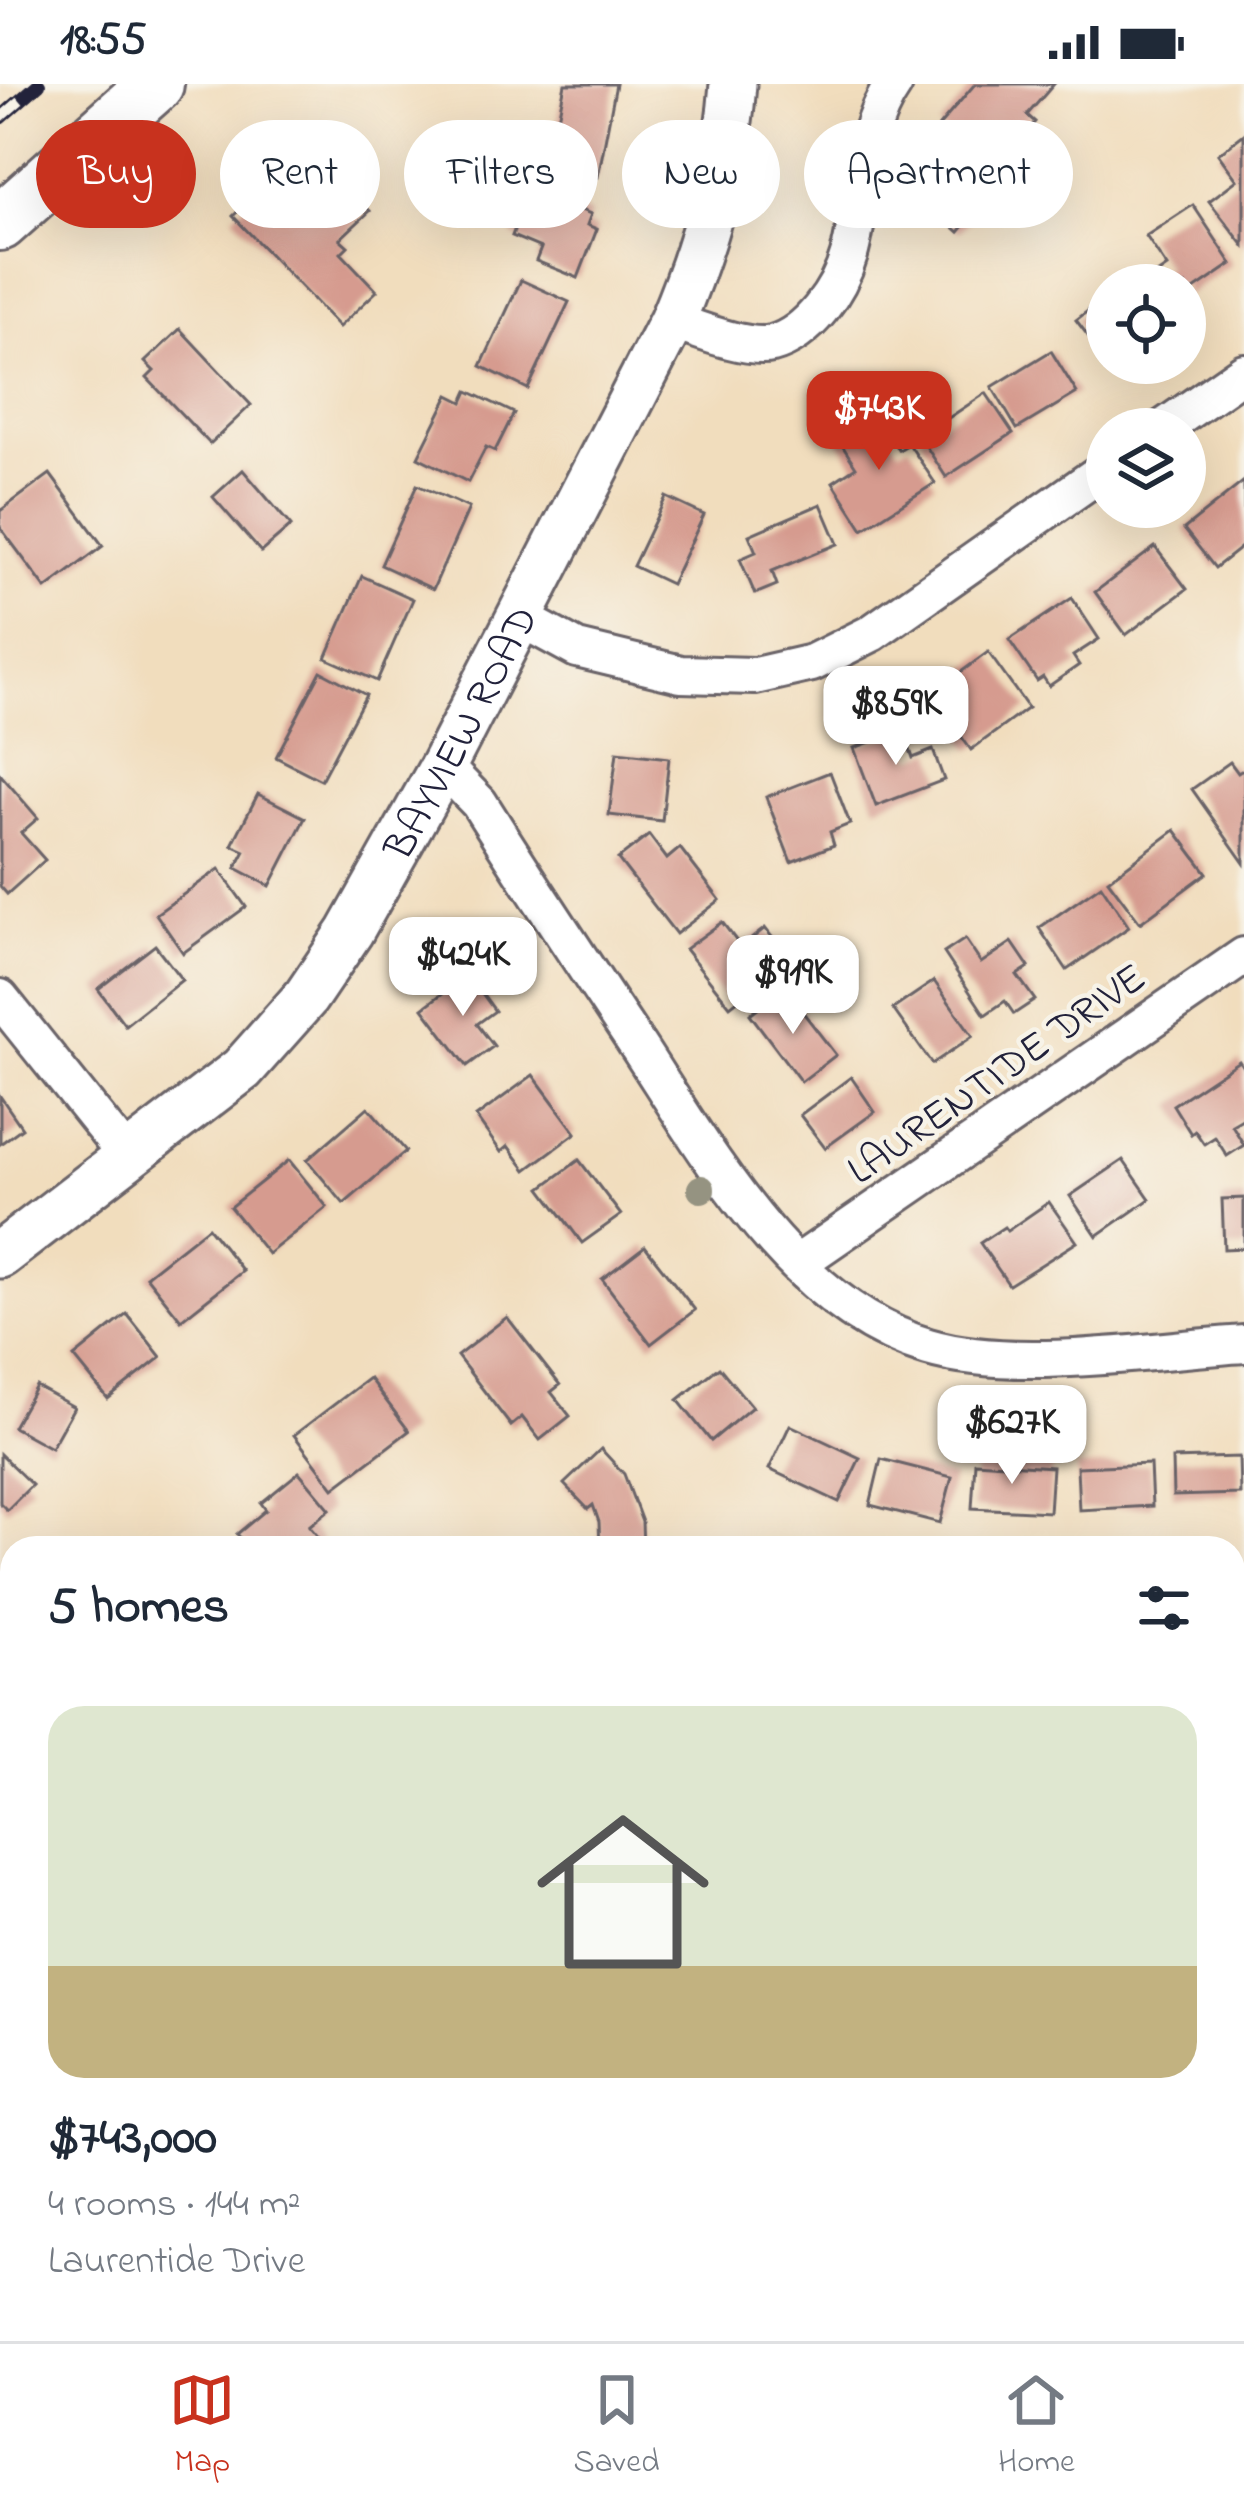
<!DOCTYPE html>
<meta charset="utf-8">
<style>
:root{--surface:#fff;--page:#f6f6f7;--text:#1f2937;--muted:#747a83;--line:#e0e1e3;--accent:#c8321e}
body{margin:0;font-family:"Indie Flower",sans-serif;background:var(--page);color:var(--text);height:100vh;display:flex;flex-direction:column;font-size:45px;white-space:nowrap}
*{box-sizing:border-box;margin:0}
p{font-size:39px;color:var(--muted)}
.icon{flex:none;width:66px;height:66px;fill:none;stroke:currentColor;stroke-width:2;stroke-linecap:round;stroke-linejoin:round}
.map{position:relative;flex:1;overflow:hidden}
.panel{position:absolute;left:0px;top:1452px;width:1245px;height:807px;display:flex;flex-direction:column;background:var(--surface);border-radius:36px 36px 0 0;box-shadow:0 12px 48px #0002}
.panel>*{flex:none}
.top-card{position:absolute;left:36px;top:36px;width:1173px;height:108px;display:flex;gap:24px}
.fabs{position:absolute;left:1086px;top:180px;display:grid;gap:24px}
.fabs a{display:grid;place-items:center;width:120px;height:120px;border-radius:50%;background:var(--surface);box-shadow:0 12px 48px #0002;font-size:60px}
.price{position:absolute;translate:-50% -102px;padding:0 27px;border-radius:24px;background:#fff;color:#222;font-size:39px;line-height:78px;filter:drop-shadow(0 3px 6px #0008)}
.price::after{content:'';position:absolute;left:50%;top:72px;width:36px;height:27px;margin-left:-18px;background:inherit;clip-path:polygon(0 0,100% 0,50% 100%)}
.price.selected{background:var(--accent);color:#fff}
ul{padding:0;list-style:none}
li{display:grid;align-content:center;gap:24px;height:636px;padding:0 48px}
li+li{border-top:3px solid var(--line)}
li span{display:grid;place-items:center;height:372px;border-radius:36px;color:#555}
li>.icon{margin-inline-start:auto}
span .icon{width:216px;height:216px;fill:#fffc;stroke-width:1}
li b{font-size:51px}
h2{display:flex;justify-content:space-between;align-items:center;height:144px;padding:0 48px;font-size:51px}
.tag{padding:0 42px;border-radius:54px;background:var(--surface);box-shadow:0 12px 48px #0002;font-size:42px;line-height:108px}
.tag.selected{background:var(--accent);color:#fff}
.status{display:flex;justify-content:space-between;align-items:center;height:84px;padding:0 60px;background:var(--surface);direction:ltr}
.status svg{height:33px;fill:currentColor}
.dock{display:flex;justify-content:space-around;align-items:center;height:168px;border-top:3px solid var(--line);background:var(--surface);font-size:33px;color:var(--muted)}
.dock a{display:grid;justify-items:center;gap:6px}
.dock .selected{color:var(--accent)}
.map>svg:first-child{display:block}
.building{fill:#d69b8f}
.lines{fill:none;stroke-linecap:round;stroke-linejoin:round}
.minor-casing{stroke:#6a6368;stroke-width:42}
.tertiary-casing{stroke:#6a6368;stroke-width:51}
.primary-casing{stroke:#6a6368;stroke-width:60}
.minor{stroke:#fff;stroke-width:36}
.tertiary{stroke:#fff;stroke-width:45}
.primary{stroke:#fff;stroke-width:54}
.rail-casing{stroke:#22223b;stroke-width:14}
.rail{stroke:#f7f3e8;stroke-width:9;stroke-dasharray:27;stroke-linecap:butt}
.tree{fill:#959381}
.labels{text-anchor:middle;stroke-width:9;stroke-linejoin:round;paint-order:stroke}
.street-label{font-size:42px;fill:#22223b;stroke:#f7f3e8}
</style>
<div class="status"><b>18:55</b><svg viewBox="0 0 49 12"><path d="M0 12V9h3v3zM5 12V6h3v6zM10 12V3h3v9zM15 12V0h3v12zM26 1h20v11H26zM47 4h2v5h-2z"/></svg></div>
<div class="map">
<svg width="1244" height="2257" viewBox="0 0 1244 2257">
<rect width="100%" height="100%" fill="#f7f3e8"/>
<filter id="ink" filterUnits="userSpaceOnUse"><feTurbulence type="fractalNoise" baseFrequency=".00833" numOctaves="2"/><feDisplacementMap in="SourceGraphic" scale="24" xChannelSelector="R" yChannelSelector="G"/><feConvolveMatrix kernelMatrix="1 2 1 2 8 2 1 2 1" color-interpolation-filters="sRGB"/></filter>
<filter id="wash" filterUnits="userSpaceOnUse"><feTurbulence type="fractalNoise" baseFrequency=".004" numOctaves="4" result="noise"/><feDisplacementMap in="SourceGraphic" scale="48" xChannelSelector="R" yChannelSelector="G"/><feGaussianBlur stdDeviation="2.7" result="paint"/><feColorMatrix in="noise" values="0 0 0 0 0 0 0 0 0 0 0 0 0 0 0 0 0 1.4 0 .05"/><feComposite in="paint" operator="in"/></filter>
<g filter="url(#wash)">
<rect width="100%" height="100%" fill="#f1ddbd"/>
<g id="blocks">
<g class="building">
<path d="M565,0H616L598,93L548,83Z"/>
<path d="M975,0H1054L1027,31L1035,38L991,88L1002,98L959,148L906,101L949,52L939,42Z"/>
<path d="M1244,50V162L1209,117L1237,96L1218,70Z"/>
<path d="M308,61L370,127L340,155L348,162L341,169L377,207L339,243L233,132Z"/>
<path d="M530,105L591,130L587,141L597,145L578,194L536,177L541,164L512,152Z"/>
<path d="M1193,121L1232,180L1185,212V201H1149L1147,197L1167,183L1146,152Z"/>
<path d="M521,196L569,218L528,305L481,282Z"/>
<path d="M1107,212V265L1101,269L1076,236Z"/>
<path d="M180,245L251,321L210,360L147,294L154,287L145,278Z"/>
<path d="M1051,267L1077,309L1017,345L992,303Z"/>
<path d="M468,307L514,329L495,367L486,363L468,398L418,373L449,311L463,318Z"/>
<path d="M986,309L1013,349L946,393L920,353Z"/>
<path d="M876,330L899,366L909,360L935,399L863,445L833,398L856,383L838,355Z"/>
<path d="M243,386L291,442L261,468L213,413Z"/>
<path d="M50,390L103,462L46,505L0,443V427Z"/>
<path d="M1244,397V461L1215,484L1184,445Z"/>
<path d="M417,401L469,424L433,505L381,481Z"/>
<path d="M666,413L704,431L671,500L633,482Z"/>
<path d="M821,420L838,460L772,487L777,501L755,510L740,475L756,468L749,451Z"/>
<path d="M1155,463L1187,505L1126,551L1095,508Z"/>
<path d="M362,492L413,515L377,597L326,574Z"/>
<path d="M1072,514L1099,555L1073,572L1079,581L1049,602L1043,593L1037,597L1009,556Z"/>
<path d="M988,568L1028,624L971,666L931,610Z"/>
<path d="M321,587L366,611L321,696L276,673Z"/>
<path d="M903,646L913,674L933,666L944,696L876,722L854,664Z"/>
<path d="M617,668L669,674L662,737L609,731Z"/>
<path d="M1230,678L1238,689L1244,685V779L1192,705Z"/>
<path d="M830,688L850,740L830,748L834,761L791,778L766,713Z"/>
<path d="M0,690L38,734L21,749L45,776L7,810L0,802Z"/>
<path d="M258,710L305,734L270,802L236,784L245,767L232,761Z"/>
<path d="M1175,746L1207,789L1140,839L1108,796Z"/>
<path d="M649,751L667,775L680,764L720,816L676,850L618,775Z"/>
<path d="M219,785L246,823L183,869L156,830Z"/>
<path d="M1101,801L1129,843L1067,886L1039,844Z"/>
<path d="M722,838L741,863L765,844L790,876L730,922L685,865Z"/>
<path d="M965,855L981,879L1012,858L1029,883L1017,891L1035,916L1014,930L1005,917L985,931L944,869Z"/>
<path d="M155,861L182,896L125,941L98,905Z"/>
<path d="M468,890L495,927L477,940L494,962L467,982L423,924Z"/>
<path d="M934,897L973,952L932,980L893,925Z"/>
<path d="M773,912L780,922L791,913L836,971L801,998L750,930Z"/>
<path d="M1239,977L1244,985V1034L1232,1041L1244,1061L1227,1072L1215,1053L1204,1060L1195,1047L1191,1050L1173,1021Z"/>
<path d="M533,991L576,1049L526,1086L508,1062L501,1068L476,1033Z"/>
<path d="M851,993L875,1028L825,1064L800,1031Z"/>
<path d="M0,1012L22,1044L0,1060Z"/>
<path d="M368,1023L406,1067L344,1120L307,1076Z"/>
<path d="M289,1076L327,1123L268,1170L230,1123Z"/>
<path d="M579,1076L621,1131L582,1159L541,1104Z"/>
<path d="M1123,1076L1150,1115L1097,1152L1070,1112Z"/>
<path d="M1244,1114V1164L1224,1165L1222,1115Z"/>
<path d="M1049,1118L1077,1158L1009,1201L980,1159L1004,1143L1007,1147Z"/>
<path d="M208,1143L243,1187L181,1236L146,1192Z"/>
<path d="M645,1162L695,1226L651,1260L602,1195Z"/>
<path d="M127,1230L161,1273L108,1315L74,1273Z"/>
<path d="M507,1233L560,1301L551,1308L570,1332L540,1356L522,1333L511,1342L457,1272Z"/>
<path d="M719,1283L752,1323L711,1357L678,1316Z"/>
<path d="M369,1294L409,1347L334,1404L294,1351Z"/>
<path d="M36,1302L74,1323L51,1364L13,1343Z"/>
<path d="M790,1341L860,1374L839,1418L769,1385Z"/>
<path d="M601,1365L624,1390L642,1438L643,1464H600L599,1438L593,1421L588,1425L564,1400Z"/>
<path d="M0,1370L32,1401L7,1426L0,1419Z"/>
<path d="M1239,1373L1240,1410L1173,1412L1172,1375Z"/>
<path d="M881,1375L952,1393L940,1439L870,1421Z"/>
<path d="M975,1378L1052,1383L1049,1428L972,1424Z"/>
<path d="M1150,1380L1152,1422L1079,1426L1077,1383Z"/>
<path d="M299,1388L330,1425L309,1442L322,1457L314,1464H249L237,1450L266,1426L261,1419Z"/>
<path d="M12,1637V1707L9,1710L0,1699V1646Z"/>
<path d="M1240,1940L1244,1947V2017L1235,2021L1233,1943Z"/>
<path d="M12,2187V2247L77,2249L41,2257H7L0,2224V2189Z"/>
<path d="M470,2247H541L540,2257H469Z"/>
<path d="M732,2247H790L789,2257H731Z"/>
<path d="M1144,2247H1210L1216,2257H1151Z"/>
</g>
</g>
</g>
<g filter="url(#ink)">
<use href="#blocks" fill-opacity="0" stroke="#6a6368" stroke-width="3"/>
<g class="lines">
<g class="minor-casing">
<g id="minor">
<path d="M672,237C696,245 747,266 772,260C809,250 839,206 849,171C865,114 858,51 894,0"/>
<path d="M1162,345L1244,288"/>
<path d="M520,534L577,565L681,590L755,592L812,579L872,549L1107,384"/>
<path d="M443,682L479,719C529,799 581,877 633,955C707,1067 791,1223 928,1263C1016,1289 1151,1266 1244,1260"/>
<path d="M0,914L129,1075"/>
<path d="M798,1179L1244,872"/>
<path d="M1233,1699L1244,1698"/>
<path d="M0,1828L12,1821"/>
<path d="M1233,2145L1244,2161"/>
<path d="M250,2247L265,2257"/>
<path d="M642,2257L643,2247"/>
<path d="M1021,2257L1022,2247"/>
</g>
</g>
<g class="tertiary-casing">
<g id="tertiary">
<path id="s1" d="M0,1171L242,985L306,913L350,848L443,682L672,237C704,161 727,82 733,0"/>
</g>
</g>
<g class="primary-casing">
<path id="primary" d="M0,139L156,0"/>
</g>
<use href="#minor" class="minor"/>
<use href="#tertiary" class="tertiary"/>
<use href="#primary" class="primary"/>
<g class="rail-casing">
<path id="rail" d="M0,34L39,0"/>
</g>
<use href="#rail" class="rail"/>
</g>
<circle class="tree" cx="701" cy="1105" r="14"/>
</g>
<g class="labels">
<g class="street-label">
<text dy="15" stroke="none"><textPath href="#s1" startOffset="708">BAYVIEW ROAD</textPath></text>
<text transform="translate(995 988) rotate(-35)" y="15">LAURENTIDE DRIVE</text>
</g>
</g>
</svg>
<div class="fabs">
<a><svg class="icon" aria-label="locate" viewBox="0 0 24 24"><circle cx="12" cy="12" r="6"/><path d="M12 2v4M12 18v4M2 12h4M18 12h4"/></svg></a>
<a><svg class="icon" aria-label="layers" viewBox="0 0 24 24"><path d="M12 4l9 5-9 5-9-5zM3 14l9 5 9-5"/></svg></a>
</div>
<b class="price selected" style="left:879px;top:389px">$743K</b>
<b class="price" style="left:896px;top:684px">$859K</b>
<b class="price" style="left:463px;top:935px">$424K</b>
<b class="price" style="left:793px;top:953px">$919K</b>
<b class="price" style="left:1012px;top:1403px">$627K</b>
<div class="top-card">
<a class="tag selected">Buy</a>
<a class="tag">Rent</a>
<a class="tag">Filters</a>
<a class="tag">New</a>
<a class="tag">Apartment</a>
</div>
<section class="panel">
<h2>5 homes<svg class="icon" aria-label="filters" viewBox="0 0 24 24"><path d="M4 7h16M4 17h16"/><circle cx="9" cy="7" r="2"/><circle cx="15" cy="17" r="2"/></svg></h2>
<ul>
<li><span style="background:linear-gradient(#dfe7d0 70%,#c2b280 0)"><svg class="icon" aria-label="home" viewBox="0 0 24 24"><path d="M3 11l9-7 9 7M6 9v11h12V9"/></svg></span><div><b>$743,000</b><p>4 rooms · 144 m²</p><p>Laurentide Drive</p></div></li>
</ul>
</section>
</div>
<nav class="dock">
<a class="selected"><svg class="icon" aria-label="map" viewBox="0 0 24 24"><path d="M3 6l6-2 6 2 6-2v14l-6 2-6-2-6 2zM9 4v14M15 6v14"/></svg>Map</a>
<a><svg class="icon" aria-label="saved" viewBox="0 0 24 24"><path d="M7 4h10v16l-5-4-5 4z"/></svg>Saved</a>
<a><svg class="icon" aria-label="home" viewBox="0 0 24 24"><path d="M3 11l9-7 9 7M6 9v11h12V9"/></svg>Home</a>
</nav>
